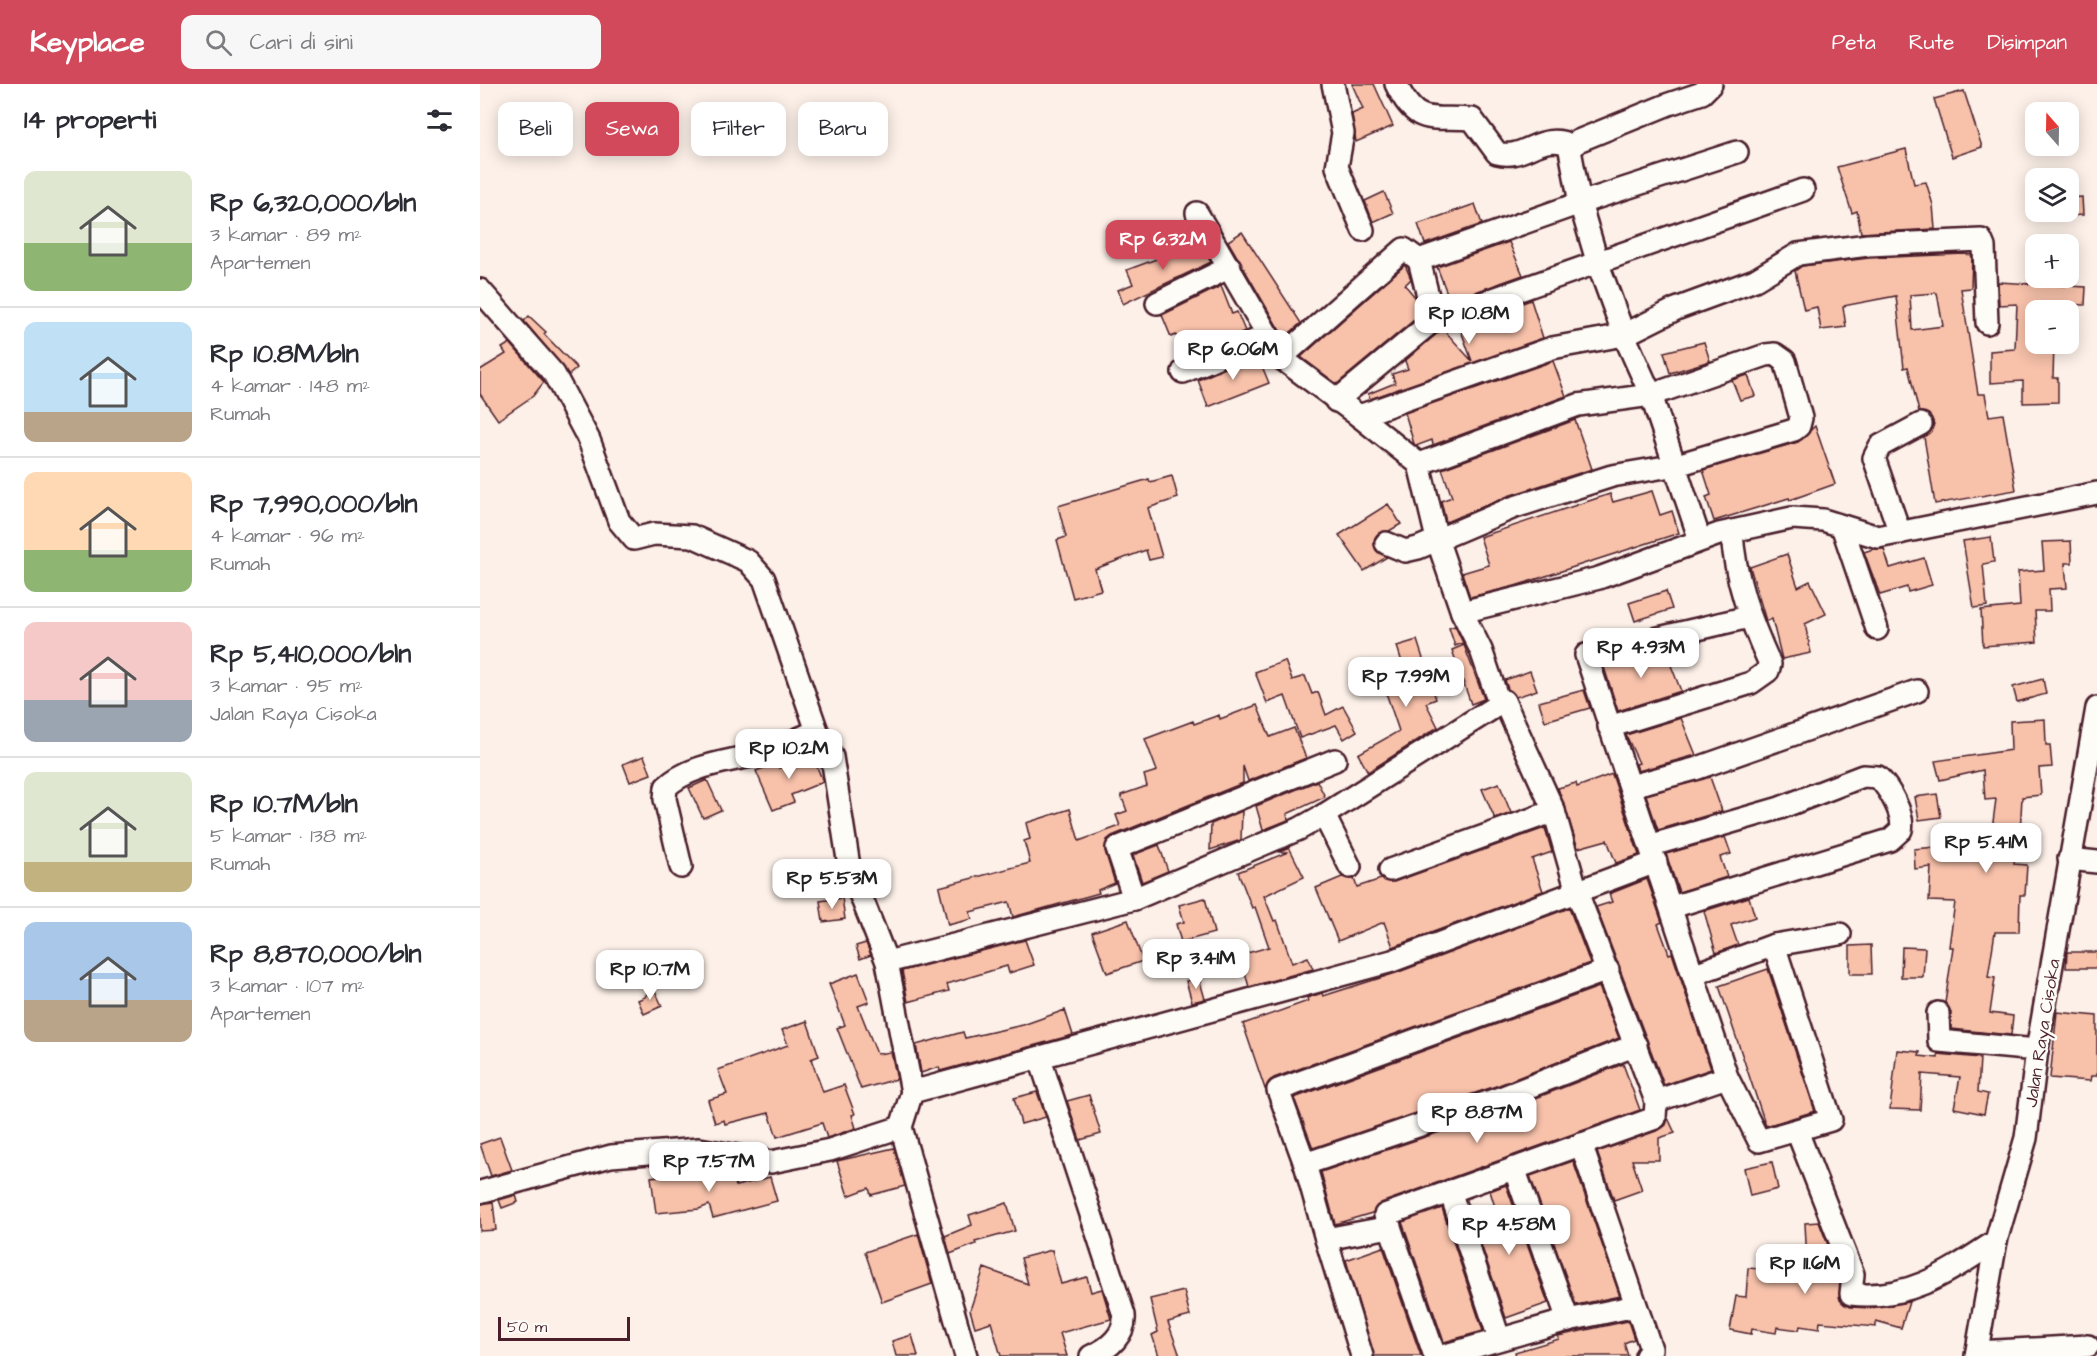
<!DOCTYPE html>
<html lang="id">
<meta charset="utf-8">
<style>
:root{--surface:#fff;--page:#f7f7f7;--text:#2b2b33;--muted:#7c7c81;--line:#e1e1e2;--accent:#d1495b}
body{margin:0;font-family:"Architects Daughter",sans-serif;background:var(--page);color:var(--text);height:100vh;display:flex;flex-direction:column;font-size:22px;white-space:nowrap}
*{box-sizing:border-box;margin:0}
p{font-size:20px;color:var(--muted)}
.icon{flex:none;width:33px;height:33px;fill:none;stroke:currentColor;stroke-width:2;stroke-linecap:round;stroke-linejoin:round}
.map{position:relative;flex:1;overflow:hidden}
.panel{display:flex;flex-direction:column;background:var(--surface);width:480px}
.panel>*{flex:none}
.hud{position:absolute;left:18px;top:18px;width:570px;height:54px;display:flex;gap:12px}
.needle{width:39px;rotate:340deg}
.fabs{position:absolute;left:1545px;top:18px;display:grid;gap:12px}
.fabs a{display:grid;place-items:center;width:54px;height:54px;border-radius:12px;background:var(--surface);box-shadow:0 3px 15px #0003;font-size:30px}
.scale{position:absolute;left:18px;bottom:15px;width:132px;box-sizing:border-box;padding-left:6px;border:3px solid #4a1f2b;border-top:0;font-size:16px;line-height:21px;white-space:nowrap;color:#4a1f2b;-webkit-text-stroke:4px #fdfcf7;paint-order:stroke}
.price{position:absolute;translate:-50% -51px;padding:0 14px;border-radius:12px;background:#fff;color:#222;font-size:20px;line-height:39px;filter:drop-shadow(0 2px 3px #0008)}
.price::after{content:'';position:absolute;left:50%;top:36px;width:18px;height:14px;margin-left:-9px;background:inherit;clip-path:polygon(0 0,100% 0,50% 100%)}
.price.selected{background:var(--accent);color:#fff}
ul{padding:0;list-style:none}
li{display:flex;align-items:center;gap:18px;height:150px;padding:0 24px}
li+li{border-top:2px solid var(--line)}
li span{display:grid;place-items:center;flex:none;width:168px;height:120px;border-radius:12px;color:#555}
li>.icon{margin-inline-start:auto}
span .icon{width:72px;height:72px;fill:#fffc;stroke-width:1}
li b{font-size:26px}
h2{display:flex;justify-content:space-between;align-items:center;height:72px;padding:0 24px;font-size:26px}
.tag{padding:0 21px;border-radius:12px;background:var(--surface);box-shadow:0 3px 15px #0003;font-size:21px;line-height:54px}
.tag.selected{background:var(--accent);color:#fff}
header{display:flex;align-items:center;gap:36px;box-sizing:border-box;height:84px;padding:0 30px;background:var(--accent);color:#fff}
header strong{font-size:28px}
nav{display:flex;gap:33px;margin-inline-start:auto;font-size:21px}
.search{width:420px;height:54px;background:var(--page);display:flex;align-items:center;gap:15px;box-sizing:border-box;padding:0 21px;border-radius:12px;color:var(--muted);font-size:22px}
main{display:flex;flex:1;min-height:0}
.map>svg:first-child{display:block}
.building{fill:#f7c1aa;stroke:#4a1f2b;stroke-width:1.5;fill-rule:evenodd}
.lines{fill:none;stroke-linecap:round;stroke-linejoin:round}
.minor-casing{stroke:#4a1f2b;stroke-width:26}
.minor{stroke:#fdfcf7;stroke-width:21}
.labels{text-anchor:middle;stroke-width:5;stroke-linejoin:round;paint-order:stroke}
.street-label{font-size:18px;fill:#4a1f2b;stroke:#fdfcf7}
</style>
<header>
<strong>Keyplace</strong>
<div class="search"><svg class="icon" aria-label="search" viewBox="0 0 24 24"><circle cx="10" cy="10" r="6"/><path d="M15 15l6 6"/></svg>Cari di sini</div>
<nav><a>Peta</a><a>Rute</a><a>Disimpan</a></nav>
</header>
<main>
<section class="panel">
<h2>14 properti<svg class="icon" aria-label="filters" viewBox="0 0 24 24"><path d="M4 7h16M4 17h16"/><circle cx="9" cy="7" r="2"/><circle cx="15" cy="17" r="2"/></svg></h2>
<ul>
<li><span style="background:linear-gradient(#dfe7d0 60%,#8fb573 0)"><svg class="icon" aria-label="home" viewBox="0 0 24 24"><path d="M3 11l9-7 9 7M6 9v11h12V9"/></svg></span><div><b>Rp 6,320,000/bln</b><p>3 kamar · 89 m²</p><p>Apartemen</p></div></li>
<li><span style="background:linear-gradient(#bfe0f5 75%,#b9a48a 0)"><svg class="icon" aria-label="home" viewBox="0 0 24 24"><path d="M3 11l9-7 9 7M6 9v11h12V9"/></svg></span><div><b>Rp 10.8M/bln</b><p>4 kamar · 148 m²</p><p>Rumah</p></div></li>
<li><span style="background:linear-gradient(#ffd9b3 65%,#8fb573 0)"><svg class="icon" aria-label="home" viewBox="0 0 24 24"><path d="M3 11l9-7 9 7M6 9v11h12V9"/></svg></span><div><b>Rp 7,990,000/bln</b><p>4 kamar · 96 m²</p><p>Rumah</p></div></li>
<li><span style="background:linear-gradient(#f6c9c9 65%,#9aa5b1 0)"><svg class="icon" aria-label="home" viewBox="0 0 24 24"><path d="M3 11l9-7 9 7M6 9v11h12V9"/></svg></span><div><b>Rp 5,410,000/bln</b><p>3 kamar · 95 m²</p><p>Jalan Raya Cisoka</p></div></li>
<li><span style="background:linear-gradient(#dfe7d0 75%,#c2b280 0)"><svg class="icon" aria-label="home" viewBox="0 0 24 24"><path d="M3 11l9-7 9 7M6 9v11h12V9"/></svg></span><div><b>Rp 10.7M/bln</b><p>5 kamar · 138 m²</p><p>Rumah</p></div></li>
<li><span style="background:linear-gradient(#a9c7e8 65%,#b9a48a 0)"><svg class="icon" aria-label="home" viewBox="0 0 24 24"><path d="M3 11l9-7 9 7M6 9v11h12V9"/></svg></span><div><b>Rp 8,870,000/bln</b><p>3 kamar · 107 m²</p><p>Apartemen</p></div></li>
</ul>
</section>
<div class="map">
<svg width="1617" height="1272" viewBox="0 0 1617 1272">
<rect width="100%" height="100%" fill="#fcf0e8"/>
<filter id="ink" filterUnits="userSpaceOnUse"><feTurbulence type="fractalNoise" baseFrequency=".0167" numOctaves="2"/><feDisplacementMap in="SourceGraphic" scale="12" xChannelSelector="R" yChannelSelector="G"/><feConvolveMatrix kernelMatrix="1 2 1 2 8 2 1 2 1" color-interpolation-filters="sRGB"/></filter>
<g filter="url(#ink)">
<g class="building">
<path d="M872,0H894L913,42L876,58L872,30L883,25Z"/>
<path d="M1484,7L1502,63L1472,73L1454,15Z"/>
<path d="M1426,65L1434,100L1446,98L1453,121L1455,145L1381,149L1377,127L1372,129L1357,83Z"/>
<path d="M904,108L913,129L893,138L885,117Z"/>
<path d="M1602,113L1603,131L1588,132V114Z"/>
<path d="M995,120L1002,140L945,160L938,140Z"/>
<path d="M762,148L821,239L804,254L748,157Z"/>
<path d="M1029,158L1043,191L970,217L957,183Z"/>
<path d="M719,159L731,178L643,220L638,206L653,200L647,186Z"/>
<path d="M1484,170L1492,171L1491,204L1481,205L1498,310H1505L1509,332L1523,330L1536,406L1455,420L1444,353L1451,347L1454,340L1448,330L1439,328L1428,283L1424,284L1416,212L1363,222L1366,243L1341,246L1337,223L1324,226L1315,187L1322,182L1389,174ZM1457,209L1463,242L1432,246L1430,211Z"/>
<path d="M925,181L931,195L925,201L935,213L940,231L857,300L821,273Z"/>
<path d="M1518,198L1606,203L1605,221L1556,219V260H1574L1573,294H1578V318L1543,319V297L1510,299V267L1535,265L1537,220L1519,221Z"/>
<path d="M741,202L752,230L757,228L765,247L704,273L696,251L691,253L682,231Z"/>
<path d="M1051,216L1063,254L890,315L888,310L915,299L912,290L928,285L925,277L960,247L964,246L992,277L979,241Z"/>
<path d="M49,232L66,248L64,250L97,284L89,291L44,237Z"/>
<path d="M1224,258L1230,277L1190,289L1184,268Z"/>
<path d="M30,259L64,298L53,312L18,336L0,310V286L26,270L22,264Z"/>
<path d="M777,270L789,299L728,323L718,296Z"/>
<path d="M1073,277L1086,312L953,361L952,356L936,362L934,360L925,329Z"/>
<path d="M1268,291L1275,312L1260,316L1252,296Z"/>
<path d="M1095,336L1112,385L1028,412L966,438L961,417L972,413L962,385Z"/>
<path d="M1335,342L1355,400L1310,416L1309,414L1234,437L1226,413L1231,411L1223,386L1318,358Z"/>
<path d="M692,392L698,414L668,424L682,473L669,476L666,466L615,485L621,506L593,514L577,456L586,453L578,422L669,395L670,398Z"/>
<path d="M1172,407L1180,431L1192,427L1199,449L1035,502L990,513L982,489L1009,481L1000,453L1130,410L1133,418Z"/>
<path d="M908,420L921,440L909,447L899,449L895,454L896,466L907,473L884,487L859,451Z"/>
<path d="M1511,453L1514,478L1503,480L1507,522L1494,524L1483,457Z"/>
<path d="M1591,457L1592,479H1585L1587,504L1569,505L1570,527H1555L1557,558L1503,562L1501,526L1540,522L1538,488L1564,486L1562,458Z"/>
<path d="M1393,465H1404L1410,484L1444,474L1452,501L1428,508L1427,503L1400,511L1384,468Z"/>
<path d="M1307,470L1318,503L1330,497L1346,530L1325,540L1331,569L1302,575L1292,535L1286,537L1270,483Z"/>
<path d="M1186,507L1192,525L1155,537L1149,519Z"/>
<path d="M975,542L983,559L975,562L969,544Z"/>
<path d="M937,556L956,615L946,619L958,643L888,688L878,670L919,647L904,603L927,595L917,562Z"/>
<path d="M984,561L1004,615L991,620L972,566Z"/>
<path d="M1185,566L1201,607L1138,627L1123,580Z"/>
<path d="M805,577L812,596L825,592L832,610L838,608L846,631L863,622L877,647L864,655L856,641L820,654L805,612L787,619L775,588Z"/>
<path d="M1050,587L1057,606L1036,613L1028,605L1025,596Z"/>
<path d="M1563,595L1566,610L1537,618L1533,603Z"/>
<path d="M1104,606L1110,624L1065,637L1059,618Z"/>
<path d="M777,621L790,653L814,644L826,674L768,697L763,682V699L632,752L627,756L625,767L635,799L618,806L619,809L533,833L529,818L490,828L492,835L468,841L459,803L550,779L544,757L550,755L546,739L590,725L599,757L640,742L636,731L647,727L641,711L667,702L664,691L677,687L665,655L713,637L714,640L739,631L740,635Z"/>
<path d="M1201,634L1216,671L1158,687L1156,680L1159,679L1146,651Z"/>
<path d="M1565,635L1566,661H1570L1572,683L1559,684L1561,711L1542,713L1540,750H1537L1534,780L1547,781L1545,811H1540L1539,848H1515L1508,893L1515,894L1510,929L1533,932L1531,951L1471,945V928L1465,919L1473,863H1469L1475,818L1449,817L1451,783L1435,785L1434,765L1480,761L1482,749L1511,753L1516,715L1505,716L1503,686L1460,696L1455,677L1531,666L1530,637Z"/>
<path d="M332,670L343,698L311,711L314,718L293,726L276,687L297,679L299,684Z"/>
<path d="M164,672L171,690L150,698L143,680Z"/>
<path d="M1132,690L1159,771L1136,779L1127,756L1098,764L1078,704L1096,699L1097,703Z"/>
<path d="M1230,693L1242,727L1178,746L1166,711Z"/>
<path d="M227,696L241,726L223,734L209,704Z"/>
<path d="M837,697L845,713L807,730L808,736L783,746L776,722Z"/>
<path d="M1019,699L1031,729L1015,735L1002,705Z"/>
<path d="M1457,710L1461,733L1439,736L1435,713Z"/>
<path d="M762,727L761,756L730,766L731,740Z"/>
<path d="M1065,744L1072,768L1052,775L1063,807L913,863L904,838L858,857L836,804L862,793L874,795L877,803L901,795L914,798Z"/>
<path d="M1245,753L1251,770L1240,773L1247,793L1199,808L1186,770Z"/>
<path d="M679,761L688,787L662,798L653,771Z"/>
<path d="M809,763L824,793L784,812L794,837L797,836L812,879L828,873L833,885L769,903L760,871L789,863L775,823L772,824L758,788L808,768H798Z"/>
<path d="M1167,795L1182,838L1178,840L1189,870L1192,869L1231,985L1184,1001L1116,823L1132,818L1129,810Z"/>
<path d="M1269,813L1275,833L1251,841L1258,861L1236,869L1224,827Z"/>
<path d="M362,814L365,835L343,838L340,817Z"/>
<path d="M725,814L734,849L701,858L696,840L704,838L699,821Z"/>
<path d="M1089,824L1110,879L794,994L785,1005L763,940L828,917L827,914L842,909L843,912L916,889Z"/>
<path d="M648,836L663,877L627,889L612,848Z"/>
<path d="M545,856L554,881L529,889L527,882L467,900L469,907L428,918L422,887Z"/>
<path d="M386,859L391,871L380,875L376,862Z"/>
<path d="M1391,861L1392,890H1370V862Z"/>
<path d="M1422,863L1445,864L1443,893H1421Z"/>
<path d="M1587,868H1617V884H1586Z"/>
<path d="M1288,885L1335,1027L1286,1042L1239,902Z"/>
<path d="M378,889L389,918L378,922L397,970L411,968L417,995L381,1005L357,944L365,941L349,900Z"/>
<path d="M719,894L725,915L712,918L706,897Z"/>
<path d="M172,900L182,922L164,930L158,916L165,913Z"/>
<path d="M1119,903L1139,954L1019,1001L833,1064L814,1014Z"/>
<path d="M585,926L593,951L460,987L459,983L441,989L436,961L483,948L485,954L543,941Z"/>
<path d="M1577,928L1617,932V992H1611L1610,997L1570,994Z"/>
<path d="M327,937L339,972L331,975L343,1008L364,1001L375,1030L372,1031L376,1044L347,1054L342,1039L297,1053L289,1029L245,1040L244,1036L235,1039L228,1016L247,1010L238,986L308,961L302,946Z"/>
<path d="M1417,966L1440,968L1439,972L1458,974V970L1500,974L1498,1008L1508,1010L1504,1030L1474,1024L1480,993L1442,990L1440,1026L1410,1025Z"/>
<path d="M1143,980L1160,1026L901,1119L892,1129L855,1140L841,1088L1028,1025Z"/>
<path d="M557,1008L566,1033L541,1040L534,1014Z"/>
<path d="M609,1011L621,1050L600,1056L587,1017Z"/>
<path d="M1188,1034L1195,1049L1179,1054V1076H1152L1162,1106L1134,1116L1117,1068L1179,1046L1186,1041Z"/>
<path d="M20,1053L32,1086L11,1092L0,1060Z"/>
<path d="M414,1064L425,1102L391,1111L389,1104L368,1112L357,1077Z"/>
<path d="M1093,1077L1140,1212L1096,1221L1050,1092Z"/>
<path d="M1292,1078L1298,1105L1270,1112L1264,1084Z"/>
<path d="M220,1086L223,1094L252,1087L256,1102L290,1093L297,1117L233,1134L229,1121L219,1125L176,1129L171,1093Z"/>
<path d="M1026,1101L1068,1219L1026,1234L991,1131L1015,1123L1010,1107Z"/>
<path d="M36,1111L38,1118L22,1124L19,1116Z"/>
<path d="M13,1118L16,1146L0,1147V1120Z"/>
<path d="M527,1119L535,1147L495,1158L496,1160L470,1170L465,1152L492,1141L489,1131Z"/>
<path d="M962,1124L1003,1247L964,1258L922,1138Z"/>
<path d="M1339,1138L1360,1192V1216L1370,1223L1391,1224L1429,1218L1421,1244L1396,1237V1243L1340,1238L1339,1245L1320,1242L1319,1246L1297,1243L1296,1249L1272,1245L1271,1250L1250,1246L1256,1212L1266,1213L1268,1184L1305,1187L1306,1177L1327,1179L1325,1139Z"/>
<path d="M438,1150L452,1200L402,1218L385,1168Z"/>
<path d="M903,1163L941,1272H894L866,1176Z"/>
<path d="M572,1166L581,1200L607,1193L611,1208L622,1205L631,1235L580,1249L587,1272H521L511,1238L495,1243L490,1226L504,1184L548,1200L541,1174Z"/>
<path d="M704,1207L710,1232L688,1238L700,1272H679L672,1251L678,1248L670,1215Z"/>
<path d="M1148,1237L1154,1255L1144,1259L1148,1272H1036L1035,1268L1079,1255L1078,1252Z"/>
<path d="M432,1251L438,1272H416L412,1257Z"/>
</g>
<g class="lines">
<g class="minor-casing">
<g id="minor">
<path d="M853,0L863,49L857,83L883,146"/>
<path d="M916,0C937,43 949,32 992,35L1017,69C1046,77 1060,46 1093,62"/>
<path d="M1257,68L1100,119L939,176L954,236L1323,106"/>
<path d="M717,129L801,274L879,332L1072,264L1144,251L1196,225L1275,196L1318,170L1388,161L1501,156L1504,163L1507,239"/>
<path d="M0,206L74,290L109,356L139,437L154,455L174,450L212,452L268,477L284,495L337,647L352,673L369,782L407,878L432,1008"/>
<path d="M677,219L750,183"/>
<path d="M801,274L924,165L939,176"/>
<path d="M703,288L788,251"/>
<path d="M856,317L954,236"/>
<path d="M879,332L939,380L957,455L982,528"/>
<path d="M1362,442L1397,545"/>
<path d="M1420,449L1394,374L1400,362L1441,340"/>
<path d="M1220,456L1171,311L1144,251L1118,180L1100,119L1090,66L1098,57L1189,20L1222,9L1231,0"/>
<path d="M906,459L925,467L938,464L1032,424L1132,392L1197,381L1314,346L1319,342L1321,334L1305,277L1295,270L1286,271L1171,311L1098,321L939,380"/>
<path d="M1269,533L1106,571L1247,993L1279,1057L1351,1036L1294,861"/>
<path d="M1024,617L1074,727"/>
<path d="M1129,643L1271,599L1288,587L1290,580C1271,538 1254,494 1252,447"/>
<path d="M1151,702L1215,685L1437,607"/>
<path d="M844,731L870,783"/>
<path d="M1172,761L1300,724L1383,692L1398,693C1409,704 1425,731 1421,746L1410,756L1192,823"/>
<path d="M1589,775L1617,778"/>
<path d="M201,783L185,715L186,703C212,679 253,678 285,668C303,662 320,654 337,647"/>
<path d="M910,786L1074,727L1097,808L1176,1017L1175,1034L905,1131L910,1143L846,1155L825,1080L798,1006L1128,886"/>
<path d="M654,815L637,764L855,676"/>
<path d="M407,878L654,815L819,745L844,731L1024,617L1018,616L1001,566L982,528L1119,494L1239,450L1312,434L1343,436L1398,453L1617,409"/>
<path d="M1215,890L1294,861L1360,850"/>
<path d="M1458,929L1459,957L1557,966"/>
<path d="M560,975L644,1231C646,1250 629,1265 611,1272"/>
<path d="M1176,1017L1247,993"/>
<path d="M1317,1047L1373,1190L1371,1210C1429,1217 1470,1187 1516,1157"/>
<path d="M1101,1060L1171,1265L1166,1272"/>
<path d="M825,1080L1023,1013L1156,961"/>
<path d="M1034,1084L1088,1236"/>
<path d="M970,1107L1019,1254"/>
<path d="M0,1108L131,1072L219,1065L291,1078L350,1066L421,1043"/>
<path d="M910,1143L955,1272"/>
<path d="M846,1155L882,1272"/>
<path d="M1497,1268L1608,1262"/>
<path d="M486,1272L421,1043L432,1008L912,877L1176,778"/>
<path d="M962,1272L1088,1236L1156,1222"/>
<path d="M1496,1272L1516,1157L1546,1054L1557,966L1617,624"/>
</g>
</g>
<use href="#minor" class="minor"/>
</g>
</g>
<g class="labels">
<g class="street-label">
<text transform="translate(1562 949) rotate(-81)" y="6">Jalan Raya Cisoka</text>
</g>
</g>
</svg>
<div class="fabs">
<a><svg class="needle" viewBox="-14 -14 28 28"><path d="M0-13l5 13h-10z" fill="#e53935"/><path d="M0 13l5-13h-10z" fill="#7c7c81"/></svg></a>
<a><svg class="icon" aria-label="layers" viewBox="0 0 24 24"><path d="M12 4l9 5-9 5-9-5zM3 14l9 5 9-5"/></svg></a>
<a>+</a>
<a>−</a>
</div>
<div class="scale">50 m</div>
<b class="price selected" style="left:683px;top:187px">Rp 6.32M</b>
<b class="price" style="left:989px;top:261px">Rp 10.8M</b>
<b class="price" style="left:753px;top:297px">Rp 6.06M</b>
<b class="price" style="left:1161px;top:595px">Rp 4.93M</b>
<b class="price" style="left:926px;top:624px">Rp 7.99M</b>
<b class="price" style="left:309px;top:696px">Rp 10.2M</b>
<b class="price" style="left:1506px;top:790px">Rp 5.41M</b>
<b class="price" style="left:352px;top:826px">Rp 5.53M</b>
<b class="price" style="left:716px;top:906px">Rp 3.41M</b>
<b class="price" style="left:170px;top:917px">Rp 10.7M</b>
<b class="price" style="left:997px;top:1060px">Rp 8.87M</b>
<b class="price" style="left:229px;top:1109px">Rp 7.57M</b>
<b class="price" style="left:1029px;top:1172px">Rp 4.58M</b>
<b class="price" style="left:1325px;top:1211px">Rp 11.6M</b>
<div class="hud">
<a class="tag">Beli</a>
<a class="tag selected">Sewa</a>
<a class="tag">Filter</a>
<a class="tag">Baru</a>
</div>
</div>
</main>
